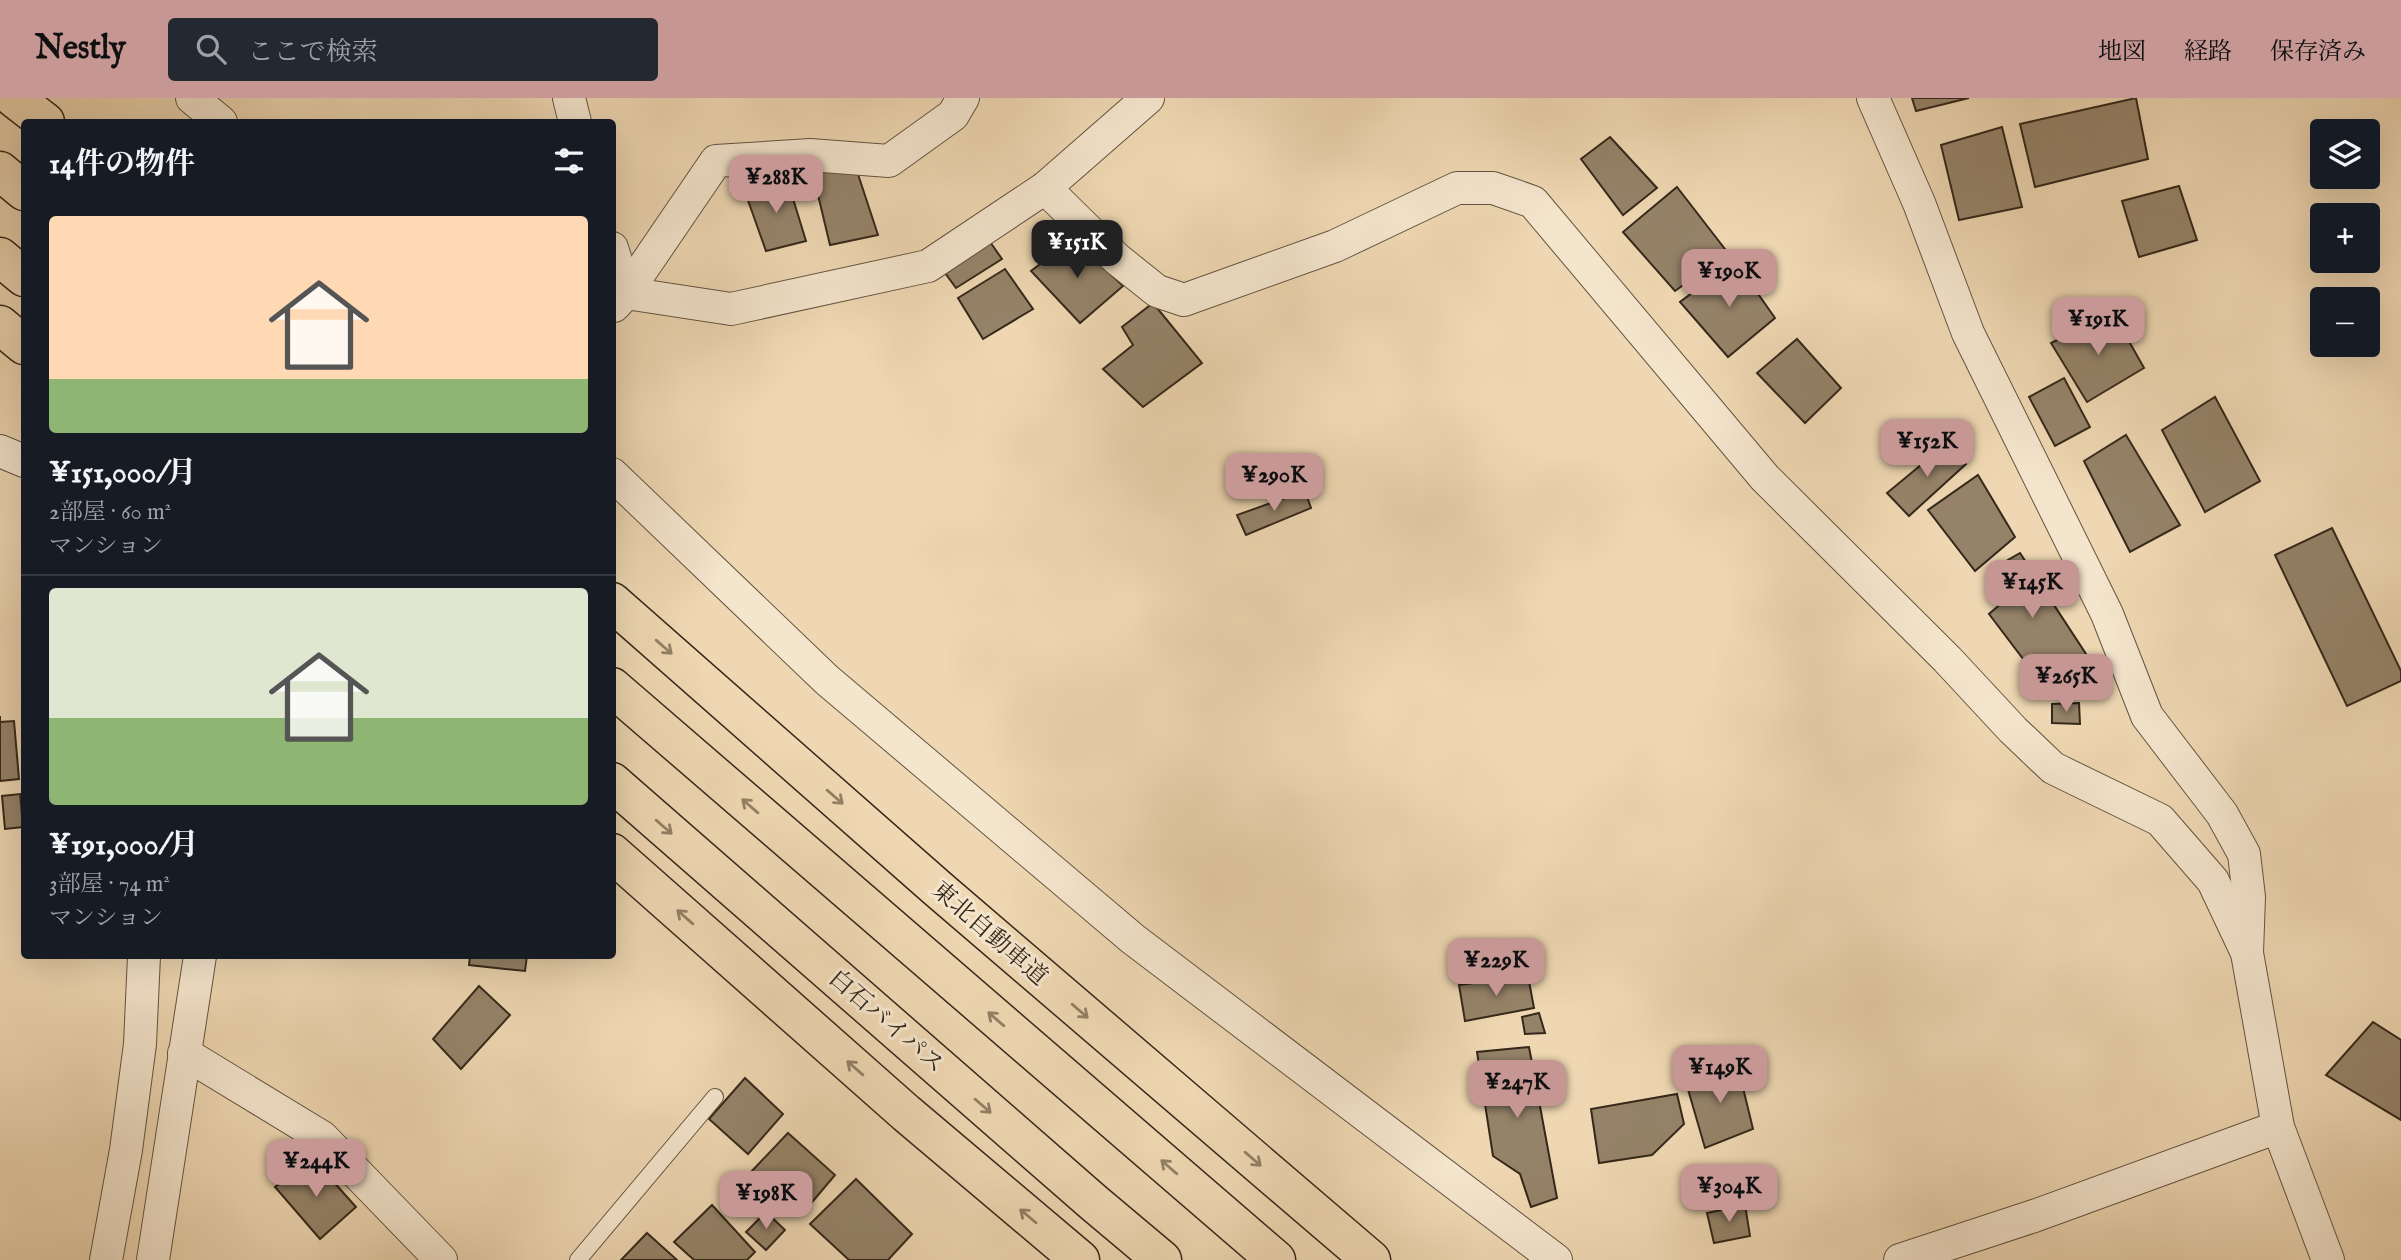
<!DOCTYPE html>
<html lang="ja">
<meta charset="utf-8">
<style>
:root{--surface:#171b24;--page:#242831;--text:#f1f3f6;--muted:#9ea1a6;--line:#363941;--accent:#c59692}
body{margin:0;font-family:"IM FELL English","Noto Serif JP",serif;background:var(--page);color:var(--text);height:100vh;display:flex;flex-direction:column;font-size:26px;white-space:nowrap}
*{box-sizing:border-box;margin:0}
p{font-size:23px;color:var(--muted)}
.icon{flex:none;width:38px;height:38px;fill:none;stroke:currentColor;stroke-width:2;stroke-linecap:round;stroke-linejoin:round}
.map{position:relative;flex:1;overflow:hidden}
.details{position:absolute;left:21px;top:21px;width:595px;height:840px;display:flex;flex-direction:column;background:var(--surface);border-radius:7px;box-shadow:0 7px 28px #0002}
.details>*{flex:none}
.buttons{position:absolute;left:2310px;top:21px;display:grid;gap:14px}
.buttons a{display:grid;place-items:center;width:70px;height:70px;border-radius:7px;background:var(--surface);box-shadow:0 7px 28px #0002;font-size:35px}
.price{position:absolute;translate:-50% -60px;padding:0 16px;border-radius:14px;background:var(--accent);color:#111;font-size:23px;line-height:46px;filter:drop-shadow(0 2px 4px #0008)}
.price::after{content:'';position:absolute;left:50%;top:42px;width:21px;height:16px;margin-left:-10px;background:inherit;clip-path:polygon(0 0,100% 0,50% 100%)}
.price.on{background:#222;color:#fff}
ul{padding:0;list-style:none}
li{display:grid;align-content:center;gap:14px;height:371px;padding:0 28px}
li+li{border-top:2px solid var(--line)}
li span{display:grid;place-items:center;height:217px;border-radius:7px;color:#555}
li>.icon{margin-inline-start:auto}
span .icon{width:126px;height:126px;fill:#fffc;stroke-width:1}
li b{font-size:30px}
h2{display:flex;justify-content:space-between;align-items:center;height:84px;padding:0 28px;font-size:30px}
header{display:flex;align-items:center;gap:42px;box-sizing:border-box;height:98px;padding:0 35px;background:var(--accent);color:#111}
header strong{font-size:33px}
nav{display:flex;gap:38px;margin-inline-start:auto;font-size:24px}
.search{width:490px;height:63px;background:var(--page);display:flex;align-items:center;gap:18px;box-sizing:border-box;padding:0 24px;border-radius:7px;color:var(--muted);font-size:26px}
.map>svg:first-child{display:block}
.building{fill:#958369;stroke:#35281a;stroke-width:2}
.lines{fill:none;stroke-linecap:round;stroke-linejoin:round}
.lane-casing{stroke:#635440;stroke-width:18}
.street-casing{stroke:#635440;stroke-width:34}
.highway-casing{stroke:#35281a;stroke-width:41}
.lane{stroke:#f4e5cd;stroke-width:16}
.street{stroke:#f4e5cd;stroke-width:32}
.highway{stroke:#eed7b2;stroke-width:38}
.oneway{stroke:#928066}
.labels{text-anchor:middle;stroke-width:6;stroke-linejoin:round;paint-order:stroke}
.street-label{font-size:24px;fill:#35281a;stroke:#f4e5cd}
</style>
<header>
<strong>Nestly</strong>
<div class="search"><svg class="icon" aria-label="search" viewBox="0 0 24 24"><circle cx="10" cy="10" r="6"/><path d="M15 15l6 6"/></svg>ここで検索</div>
<nav><a>地図</a><a>経路</a><a>保存済み</a></nav>
</header>
<div class="map">
<svg width="2401" height="1162" viewBox="0 0 2401 1162">
<rect width="100%" height="100%" fill="#eed7b2"/>
<filter id="stains"><feTurbulence type="fractalNoise" baseFrequency=".00286" numOctaves="4"/><feColorMatrix values="0 0 0 0 .2 0 0 0 0 .09 0 0 0 0 .02 0 0 0 .5 -.17"/></filter>
<radialGradient id="worn" r=".72"><stop offset=".6" stop-color="#630" stop-opacity="0"/><stop offset="1" stop-color="#630" stop-opacity=".3"/></radialGradient>
<g class="building">
<path d="M1912,0H1969L1916,13Z"/>
<path d="M2136,0L2148,61L2035,89L2020,26Z"/>
<path d="M2002,29L2022,109L1959,122L1941,47Z"/>
<path d="M1610,39L1657,90L1623,117L1581,61Z"/>
<path d="M855,67L878,137L830,147L813,76Z"/>
<path d="M787,81L806,143L766,153L745,94Z"/>
<path d="M2179,88L2197,142L2139,159L2122,103Z"/>
<path d="M1677,89L1728,155L1675,193L1623,134Z"/>
<path d="M988,141L1002,161L956,190L940,168Z"/>
<path d="M1074,141L1123,188L1080,225L1031,173Z"/>
<path d="M1735,163L1775,220L1728,259L1680,204Z"/>
<path d="M1005,171L1033,211L983,241L958,200Z"/>
<path d="M1153,205L1202,265L1143,309L1103,271L1133,247L1122,229Z"/>
<path d="M2113,215L2144,270L2087,304L2051,245Z"/>
<path d="M1797,241L1841,290L1805,325L1757,275Z"/>
<path d="M2064,280L2090,329L2055,348L2029,299Z"/>
<path d="M2215,299L2260,383L2205,414L2162,332Z"/>
<path d="M2126,337L2180,427L2130,454L2084,363Z"/>
<path d="M1950,343L1966,366L1909,418L1887,395Z"/>
<path d="M1978,377L2015,439L1975,473L1928,412Z"/>
<path d="M1305,393L1311,410L1246,437L1237,417Z"/>
<path d="M2332,430L2401,573V583L2347,608L2275,457Z"/>
<path d="M2020,455L2086,556L2039,582L1989,516L2003,504L1989,473Z"/>
<path d="M2079,605L2080,626L2052,625V606Z"/>
<path d="M0,618V624L14,623L19,681L0,683Z"/>
<path d="M20,696L23,729L5,731L2,698Z"/>
<path d="M470,858H527L525,873L469,867Z"/>
<path d="M1528,878L1534,910L1465,923L1459,887Z"/>
<path d="M479,888L510,917L461,971L433,941Z"/>
<path d="M1539,915L1545,935L1525,936L1522,919Z"/>
<path d="M2373,924L2401,942V1022L2326,977Z"/>
<path d="M1529,949L1557,1100L1531,1109L1520,1076L1493,1058L1477,954Z"/>
<path d="M1737,965L1753,1031L1705,1050L1685,981Z"/>
<path d="M745,980L783,1016L748,1056L709,1021Z"/>
<path d="M1677,996L1684,1026L1652,1057L1599,1065L1591,1011Z"/>
<path d="M788,1035L835,1077L802,1116L751,1074Z"/>
<path d="M314,1062L356,1109L320,1141L275,1089Z"/>
<path d="M856,1081L912,1136L888,1162H849L810,1126Z"/>
<path d="M712,1107L755,1154L747,1162H694L674,1144Z"/>
<path d="M1745,1107L1750,1138L1714,1145L1707,1115Z"/>
<path d="M766,1114L785,1132L766,1152L746,1134Z"/>
<path d="M647,1135L677,1162H621Z"/>
</g>
<g class="lines">
<g class="lane-casing">
<path id="lane" d="M578,1162L715,999"/>
</g>
<g class="street-casing">
<g id="street">
<path d="M192,0L221,24"/>
<path d="M569,0L575,24"/>
<path d="M1873,0L1919,105L1968,235L2107,516L2147,618L2222,716L2244,756L2249,799L2247,855L2278,1029L2328,1162"/>
<path d="M1045,90L1117,161L1157,193L1184,202L1335,148L1457,90H1493L1533,104L1765,380L1947,561L2013,632L2053,670L2160,722L2213,783L2247,855"/>
<path d="M612,150L626,195"/>
<path d="M626,195L731,211L928,168L1045,90L1148,0"/>
<path d="M614,208L626,195L716,63L810,57L889,63L953,17L963,0"/>
<path d="M0,353L24,363"/>
<path d="M612,376L827,582L1133,841L1556,1162"/>
<path d="M184,955L322,1039L441,1162"/>
<path d="M106,1162L126,1052L140,946L144,858"/>
<path d="M153,1162L200,858"/>
<path d="M1900,1162L2034,1118L2278,1029"/>
</g>
</g>
<g class="highway-casing">
<g id="highway">
<path d="M14,0L45,24"/>
<path d="M0,73L24,93"/>
<path d="M0,159L24,179"/>
<path d="M0,227L24,247"/>
<path d="M612,504L937,790L1371,1162"/>
<path d="M612,589L1276,1162"/>
<path d="M612,684L1093,1104L1162,1162"/>
<path d="M612,755L906,1015L1080,1162"/>
</g>
</g>
<use href="#lane" class="lane"/>
<use href="#street" class="street"/>
<use href="#highway" class="highway"/>
</g>
<defs><path id="oneway-shaft" d="M-6 0H5M1.5-3L5.5 0L1.5 3" fill="none" stroke-width="1.6" stroke-linecap="round" stroke-linejoin="round" transform="scale(1.75)"/></defs>
<g class="oneway">
<use href="#oneway-shaft" transform="translate(664 549) rotate(41)"/>
<use href="#oneway-shaft" transform="translate(835 699) rotate(41)"/>
<use href="#oneway-shaft" transform="translate(750 708) rotate(-139)"/>
<use href="#oneway-shaft" transform="translate(664 729) rotate(41)"/>
<use href="#oneway-shaft" transform="translate(685 819) rotate(-139)"/>
<use href="#oneway-shaft" transform="translate(1080 913) rotate(41)"/>
<use href="#oneway-shaft" transform="translate(996 921) rotate(-139)"/>
<use href="#oneway-shaft" transform="translate(855 970) rotate(-139)"/>
<use href="#oneway-shaft" transform="translate(983 1008) rotate(41)"/>
<use href="#oneway-shaft" transform="translate(1253 1061) rotate(41)"/>
<use href="#oneway-shaft" transform="translate(1169 1069) rotate(-139)"/>
<use href="#oneway-shaft" transform="translate(1028 1118) rotate(-140)"/>
</g>
<g class="labels">
<g class="street-label">
<text transform="translate(990 835) rotate(41)" y="8">東北自動車道</text>
<text transform="translate(887 923) rotate(41)" y="8">白石バイパス</text>
</g>
</g>
<rect width="100%" height="100%" filter="url(#stains)"/>
<rect width="100%" height="100%" fill="url(#worn)"/>
</svg>
<div class="buttons">
<a><svg class="icon" aria-label="layers" viewBox="0 0 24 24"><path d="M12 4l9 5-9 5-9-5zM3 14l9 5 9-5"/></svg></a>
<a>+</a>
<a>−</a>
</div>
<b class="price" style="left:776px;top:117px">¥288K</b>
<b class="price on" style="left:1077px;top:182px">¥151K</b>
<b class="price" style="left:1729px;top:211px">¥190K</b>
<b class="price" style="left:2098px;top:259px">¥191K</b>
<b class="price" style="left:1927px;top:381px">¥152K</b>
<b class="price" style="left:1274px;top:415px">¥290K</b>
<b class="price" style="left:2032px;top:522px">¥145K</b>
<b class="price" style="left:2066px;top:616px">¥265K</b>
<b class="price" style="left:1496px;top:900px">¥229K</b>
<b class="price" style="left:1720px;top:1007px">¥149K</b>
<b class="price" style="left:1517px;top:1022px">¥247K</b>
<b class="price" style="left:316px;top:1101px">¥244K</b>
<b class="price" style="left:1729px;top:1126px">¥304K</b>
<b class="price" style="left:766px;top:1133px">¥198K</b>
<section class="details">
<h2>14件の物件<svg class="icon" aria-label="filters" viewBox="0 0 24 24"><path d="M4 7h16M4 17h16"/><circle cx="9" cy="7" r="2"/><circle cx="15" cy="17" r="2"/></svg></h2>
<ul>
<li><span style="background:linear-gradient(#ffd9b3 75%,#8fb573 0)"><svg class="icon" aria-label="home" viewBox="0 0 24 24"><path d="M3 11l9-7 9 7M6 9v11h12V9"/></svg></span><div><b>¥151,000/月</b><p>2部屋 · 60 m²</p><p>マンション</p></div></li>
<li><span style="background:linear-gradient(#dfe7d0 60%,#8fb573 0)"><svg class="icon" aria-label="home" viewBox="0 0 24 24"><path d="M3 11l9-7 9 7M6 9v11h12V9"/></svg></span><div><b>¥191,000/月</b><p>3部屋 · 74 m²</p><p>マンション</p></div></li>
</ul>
</section>
</div>
